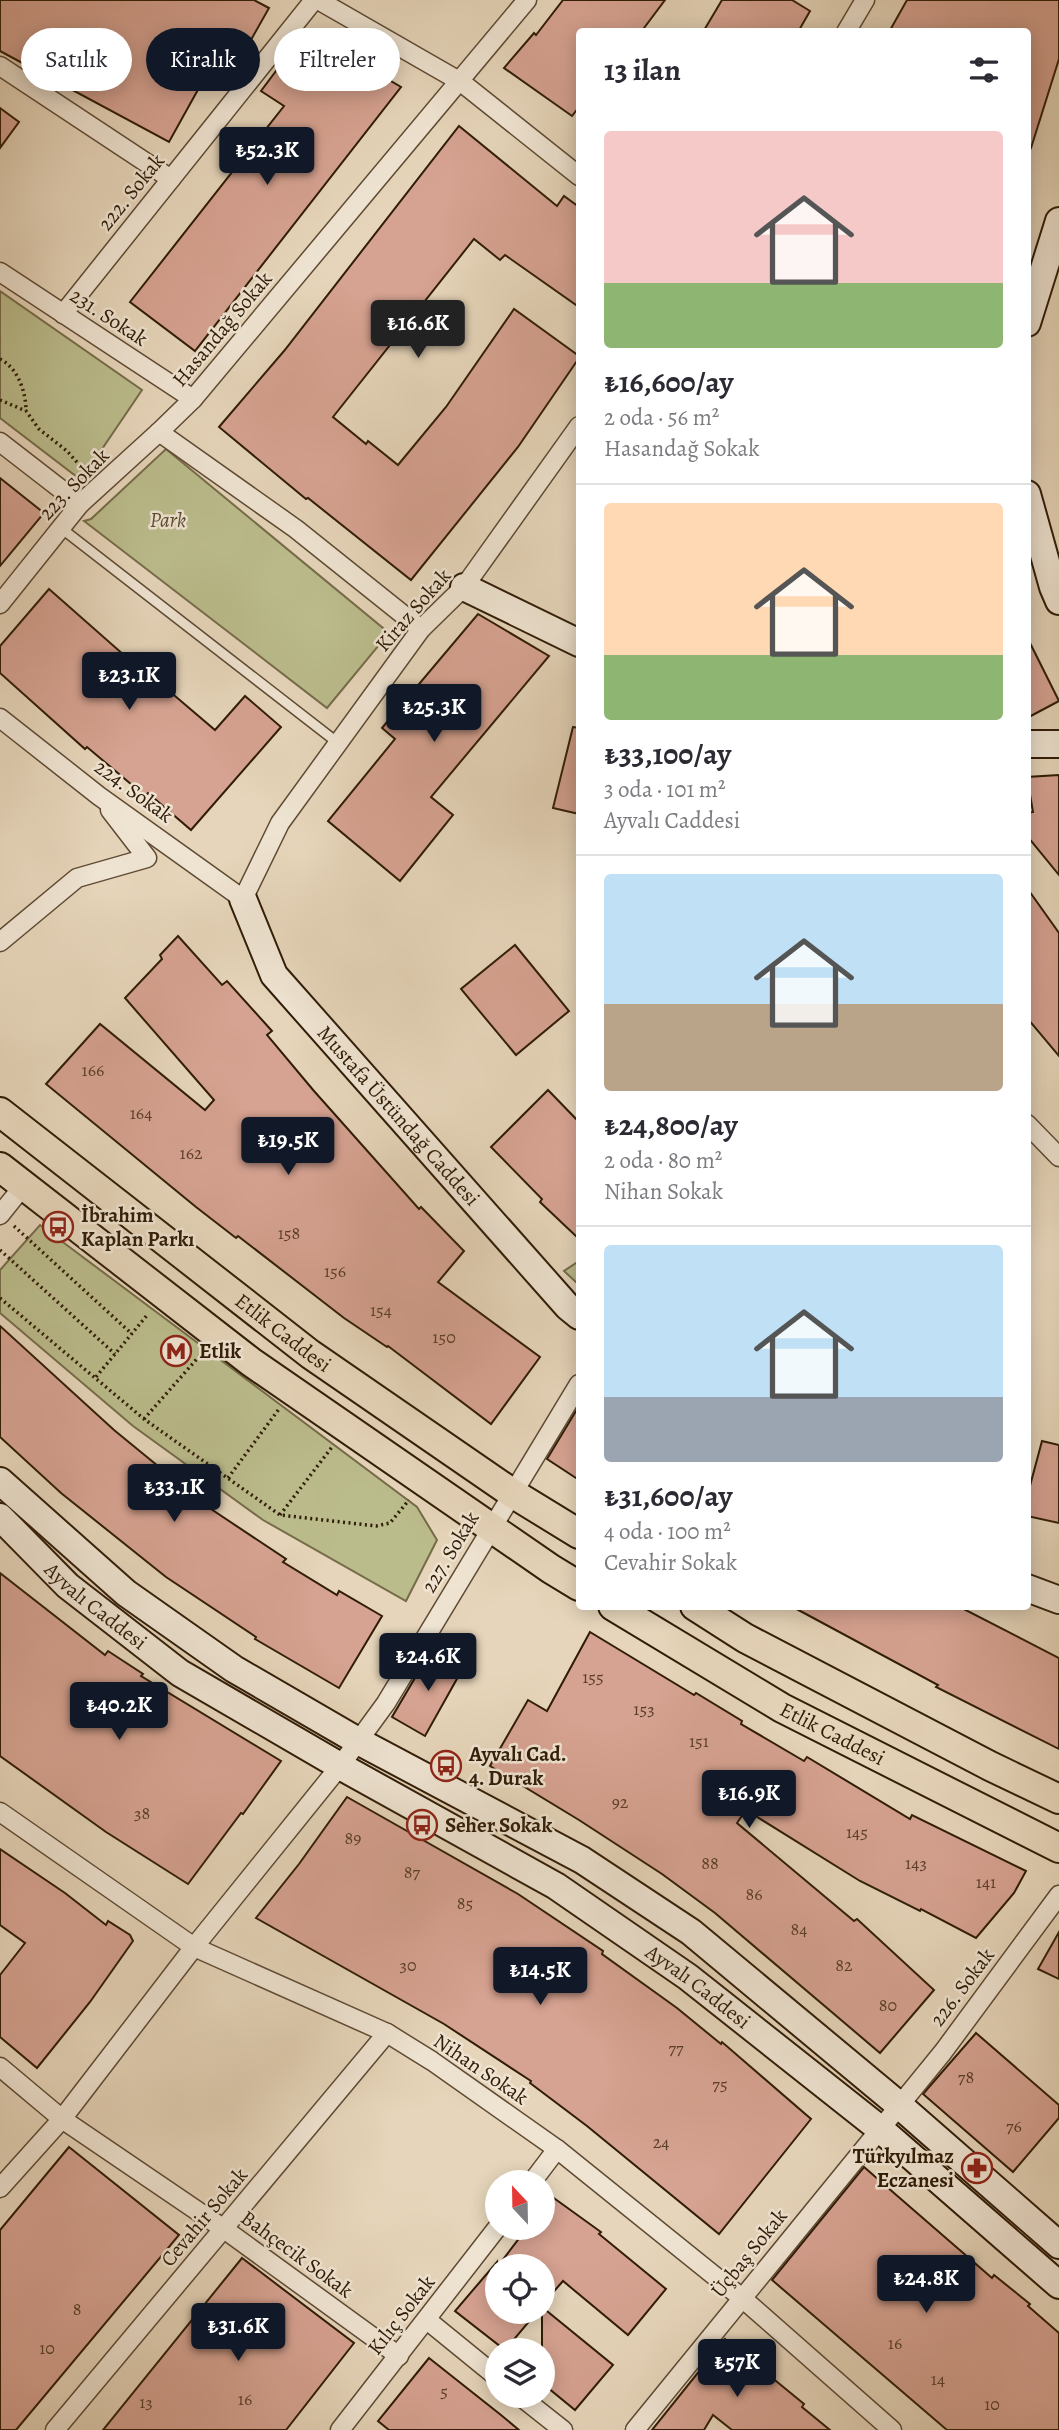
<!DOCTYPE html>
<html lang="tr">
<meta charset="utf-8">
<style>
:root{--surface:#fff;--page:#f2f2f3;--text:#2b2b33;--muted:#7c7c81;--line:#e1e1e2;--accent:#111827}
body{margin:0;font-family:Alegreya,serif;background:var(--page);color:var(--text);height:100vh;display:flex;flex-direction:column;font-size:26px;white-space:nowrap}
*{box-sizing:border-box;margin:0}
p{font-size:23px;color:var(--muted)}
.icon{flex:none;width:38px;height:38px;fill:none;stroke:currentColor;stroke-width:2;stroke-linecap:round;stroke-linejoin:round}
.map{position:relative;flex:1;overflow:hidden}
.sheet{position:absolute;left:576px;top:28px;width:455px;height:1582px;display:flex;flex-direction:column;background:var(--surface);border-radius:7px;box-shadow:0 4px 18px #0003}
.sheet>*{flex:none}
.hud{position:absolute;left:21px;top:28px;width:450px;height:63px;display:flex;gap:14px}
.needle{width:46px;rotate:338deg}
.fabs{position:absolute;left:485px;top:2170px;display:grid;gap:14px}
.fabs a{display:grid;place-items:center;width:70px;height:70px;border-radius:50%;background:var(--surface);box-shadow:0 4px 18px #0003;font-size:35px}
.price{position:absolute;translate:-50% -60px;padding:0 16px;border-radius:7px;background:var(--accent);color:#fff;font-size:23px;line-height:46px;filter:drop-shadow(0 2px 4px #0008)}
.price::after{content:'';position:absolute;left:50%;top:42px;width:21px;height:16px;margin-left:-10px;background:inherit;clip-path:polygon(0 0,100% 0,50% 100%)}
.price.active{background:#222;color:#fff}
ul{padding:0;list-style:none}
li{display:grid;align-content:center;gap:14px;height:371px;padding:0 28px}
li+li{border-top:2px solid var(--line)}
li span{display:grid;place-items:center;height:217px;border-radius:7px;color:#555}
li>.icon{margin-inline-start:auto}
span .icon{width:126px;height:126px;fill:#fffc;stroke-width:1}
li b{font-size:30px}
h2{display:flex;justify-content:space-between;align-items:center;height:84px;padding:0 28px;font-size:30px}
.tag{padding:0 24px;border-radius:32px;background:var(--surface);box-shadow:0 4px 18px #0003;font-size:24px;line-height:63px}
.tag.active{background:var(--accent);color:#fff}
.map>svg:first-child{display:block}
.green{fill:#bbbc8c;stroke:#766c4a;stroke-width:2}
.building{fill:#d6a291;stroke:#301c07;stroke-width:2}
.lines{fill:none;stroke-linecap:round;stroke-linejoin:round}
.lane-casing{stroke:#5e4a34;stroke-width:12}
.street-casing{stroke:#5e4a34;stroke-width:21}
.secondary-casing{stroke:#301c07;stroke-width:30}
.primary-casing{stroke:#301c07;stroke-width:32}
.path{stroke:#301c07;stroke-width:3.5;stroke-dasharray:2 3.5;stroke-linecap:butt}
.lane{stroke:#efe4d2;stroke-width:9}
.street{stroke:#efe4d2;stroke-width:18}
.secondary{stroke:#efe4d2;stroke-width:26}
.primary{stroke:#e6d5ba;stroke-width:28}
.labels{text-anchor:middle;stroke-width:5;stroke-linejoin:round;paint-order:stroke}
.number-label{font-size:18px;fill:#5a3e2a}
.street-label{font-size:21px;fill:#301c07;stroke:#efe4d2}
.park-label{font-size:21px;font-style:italic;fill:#5a4c2f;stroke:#efe4d2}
.poi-label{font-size:21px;font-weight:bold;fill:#301c07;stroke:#efe4d2;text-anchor:start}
</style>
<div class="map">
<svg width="1059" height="2430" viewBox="0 0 1059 2430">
<rect width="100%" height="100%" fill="#e6d5ba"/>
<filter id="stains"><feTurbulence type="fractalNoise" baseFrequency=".00286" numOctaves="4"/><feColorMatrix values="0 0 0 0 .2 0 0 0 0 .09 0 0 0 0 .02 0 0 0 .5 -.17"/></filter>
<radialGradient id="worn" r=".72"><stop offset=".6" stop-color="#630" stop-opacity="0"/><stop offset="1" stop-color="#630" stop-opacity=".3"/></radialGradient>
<g class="green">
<path d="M0,291L142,390L81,480L0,418Z"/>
<path d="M166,449L389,633L327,708L84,521L91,519Z"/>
<path d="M40,1225L417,1507L437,1540L406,1601L263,1520L133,1426L0,1313V1270Z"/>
<path d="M579,1261V1285L564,1271Z"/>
</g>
<g class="building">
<path d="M0,0H254L269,8L234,70L215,59L169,142L0,51Z"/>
<path d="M563,0H665L641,32H579V107L572,116L504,68L534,33L536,35Z"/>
<path d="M722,0H792L810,11L798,32H703Z"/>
<path d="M907,0H1059V59L1031,148L1027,147V32H889Z"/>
<path d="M306,31L401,87L195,351L130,302L284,106L261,91Z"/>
<path d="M0,108L19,122L0,148Z"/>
<path d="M459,126L557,206L564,196L579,207V307L505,255L500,260L474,239L333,417L366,444L368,441L398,465L446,407L514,309L579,356V358L518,447L411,580L308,498L306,499L219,427L284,351Z"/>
<path d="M0,478L44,513L0,566Z"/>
<path d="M49,589L159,686L161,684L215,730L245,696L281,727L191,830L148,793L145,796L87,747L85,749L0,673V646Z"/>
<path d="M478,614L549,656L431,797L453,815L400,881L328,821L395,739L382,728Z"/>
<path d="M1027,637L1059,701L1027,718Z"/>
<path d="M573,727L579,728V814L553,808Z"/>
<path d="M1059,775V875L1027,836V813L1033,812L1027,777Z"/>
<path d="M1027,888L1059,933V1056L1027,1018Z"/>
<path d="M178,936L222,985L227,981L272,1031L267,1035L314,1091L419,1209L421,1207L464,1251L438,1282L540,1357L491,1424L388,1346L387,1347L344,1318L238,1236L236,1238L196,1207L46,1084L100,1024L205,1110L214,1100L125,998L162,959L160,955Z"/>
<path d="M515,945L569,1011L516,1055L461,989Z"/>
<path d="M548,1090L579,1122V1239L540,1202L542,1199L491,1147Z"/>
<path d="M0,1326L114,1430L208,1507L286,1559L283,1562L337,1595L339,1591L382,1616L339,1688L255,1639L256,1637L166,1577L61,1493L0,1437Z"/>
<path d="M579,1406V1480L547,1459Z"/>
<path d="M1042,1441L1059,1445V1523L1027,1516V1497Z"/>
<path d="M0,1573L105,1655L108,1651L143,1674L141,1676L281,1761L243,1814L241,1813L188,1884L106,1832L0,1756Z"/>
<path d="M791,1606H958L1059,1658V1749L936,1687L938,1685Z"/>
<path d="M590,1632L694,1695L696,1693L742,1721L741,1724L804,1761L807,1757L910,1819L912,1815L1026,1871L1014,1893L976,1938L921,1909L920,1911L860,1881L746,1810L737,1823L854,1921L857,1919L934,1990L880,2053L715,1913L662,1874L579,1820L490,1766L528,1700L547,1711Z"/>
<path d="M432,1649L463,1668L425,1736L392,1717Z"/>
<path d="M347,1797L518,1894L603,1951L602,1954L677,2008L721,2044L722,2042L811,2119L719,2234L587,2126L530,2083L531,2081L444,2024L256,1918L299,1864Z"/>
<path d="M0,1849L65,1893L106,1925L108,1921L130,1935L133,1941L90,2002L37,2068L0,2037V1975L25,1943L0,1925Z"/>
<path d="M1059,1932V1979L1038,1969Z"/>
<path d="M976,2033L1059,2105V2118L1013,2172L923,2094Z"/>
<path d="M69,2147L179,2235L16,2430H0V2230Z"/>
<path d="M864,2167L992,2278L994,2275L1030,2304L1028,2306L1059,2333V2430H947L772,2280Z"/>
<path d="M551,2196L601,2232L599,2234L666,2289L628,2335L563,2281L542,2305V2266H498L527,2228H542V2207Z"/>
<path d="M242,2258L354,2343L286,2430H103Z"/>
<path d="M497,2262V2312H537L505,2350L455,2311Z"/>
<path d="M542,2307L613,2365L575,2410L542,2383Z"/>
<path d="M725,2339L804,2404L802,2407L830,2430H732L713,2415L704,2430H652Z"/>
<path d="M429,2358L501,2415L519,2430H389L378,2421Z"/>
</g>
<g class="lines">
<g class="lane-casing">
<path id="lane" d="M61,528L338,743"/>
</g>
<g class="street-casing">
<g id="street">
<path d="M318,0L461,82L579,176"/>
<path d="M846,32L865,0"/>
<path d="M0,66L171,179"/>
<path d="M0,272L193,399"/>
<path d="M63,314L314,0"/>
<path d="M0,442L80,504"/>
<path d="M0,604L80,504L159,432"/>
<path d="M421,629L296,529L159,432L193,399L527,0"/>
<path d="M0,718L99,796L243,899L280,823L421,629L464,587L579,426"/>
<path d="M0,942L77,878L147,858L110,810"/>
<path d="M1027,1124L1059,1157"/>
<path d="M0,1215L24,1185"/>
<path d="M0,1812L194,1947L387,2033L432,2061L557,2149L742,2298L892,2430"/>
<path d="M0,2067L62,2119L224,2229L399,2356"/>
<path d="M532,2182L557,2149"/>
<path d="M0,2188L62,2119L194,1947L340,1766L386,1703L579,1384"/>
<path d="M427,2320L497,2377"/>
<path d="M520,2396L563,2430"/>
<path d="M55,2430L387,2033"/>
<path d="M340,2430L497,2228"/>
<path d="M635,2430L943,2052L1059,1895"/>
</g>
</g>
<g class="secondary-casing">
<g id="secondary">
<path d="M1027,323L1059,221"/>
<path d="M1027,494L1053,587L1059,601"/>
<path d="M464,587L579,643"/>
<path d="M1027,744H1059"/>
<path id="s1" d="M243,899L274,975L568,1307L579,1316"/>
<path d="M0,1481L126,1593L234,1669L358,1741L582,1860L691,1932L899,2105L1059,2245"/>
<path id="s2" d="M0,1517L68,1586L180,1673L340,1766L556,1886L688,1977L880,2129L1059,2285"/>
<path d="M1027,1588L1059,1600"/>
</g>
</g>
<g class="primary-casing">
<g id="primary">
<path id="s3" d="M0,1112L310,1354L512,1493L579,1534"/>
<path d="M0,1167L251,1362L551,1569L579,1586"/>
<path id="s4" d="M613,1606L782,1708L1059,1848"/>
<path d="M695,1606L745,1638L990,1766L1059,1799"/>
</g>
</g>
<g class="path">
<path d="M0,359C18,368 26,392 26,411"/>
<path d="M0,400L26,411L39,429L67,451L82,468L81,476"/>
<path d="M14,1226L132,1334"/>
<path d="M0,1250L115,1354"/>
<path d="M0,1298L144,1419L280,1515L376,1526L390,1523L409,1500"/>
<path d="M96,1377L148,1314"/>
<path d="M144,1419L203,1352"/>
<path d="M228,1478L279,1409"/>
<path d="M280,1515L332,1447"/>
</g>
<use href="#lane" class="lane"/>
<use href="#street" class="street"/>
<use href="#secondary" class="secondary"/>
<use href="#primary" class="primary"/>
</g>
<defs>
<g id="bus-ring" transform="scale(1.575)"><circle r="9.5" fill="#efe4d2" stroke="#8f2418" stroke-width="1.5"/><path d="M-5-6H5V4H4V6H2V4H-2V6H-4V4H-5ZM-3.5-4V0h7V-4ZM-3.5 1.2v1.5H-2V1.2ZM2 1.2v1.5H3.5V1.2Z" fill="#8f2418"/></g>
<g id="metro-ring" transform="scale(1.575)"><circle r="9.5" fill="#efe4d2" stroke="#8f2418" stroke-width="1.5"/><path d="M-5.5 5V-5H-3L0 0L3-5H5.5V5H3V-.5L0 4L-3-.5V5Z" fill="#8f2418"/></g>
<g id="pharmacy-ring" transform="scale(1.575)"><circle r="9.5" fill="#efe4d2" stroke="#8f2418" stroke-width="1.5"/><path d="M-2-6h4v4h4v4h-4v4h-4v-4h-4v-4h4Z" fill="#8f2418"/></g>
</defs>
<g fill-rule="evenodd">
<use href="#bus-ring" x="58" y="1227"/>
<use href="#metro-ring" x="176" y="1351"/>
<use href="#bus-ring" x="446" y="1766"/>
<use href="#bus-ring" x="422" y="1825"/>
<use href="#pharmacy-ring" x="977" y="2168"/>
</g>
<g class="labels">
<g class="number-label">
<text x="93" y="1076">166</text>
<text x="141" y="1119">164</text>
<text x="191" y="1159">162</text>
<text x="289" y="1239">158</text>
<text x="335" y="1277">156</text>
<text x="381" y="1316">154</text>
<text x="444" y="1343">150</text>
<text x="593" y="1683">155</text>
<text x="644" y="1715">153</text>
<text x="699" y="1747">151</text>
<text x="620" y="1808">92</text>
<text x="142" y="1819">38</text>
<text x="857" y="1838">145</text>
<text x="353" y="1844">89</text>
<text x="710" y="1869">88</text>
<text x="916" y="1869">143</text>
<text x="412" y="1878">87</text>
<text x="986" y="1888">141</text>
<text x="754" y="1900">86</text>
<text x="465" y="1909">85</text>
<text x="799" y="1935">84</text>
<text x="408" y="1971">30</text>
<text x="844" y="1971">82</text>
<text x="888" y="2011">80</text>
<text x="676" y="2054">77</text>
<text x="966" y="2083">78</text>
<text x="720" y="2090">75</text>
<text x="1014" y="2132">76</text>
<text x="661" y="2148">24</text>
<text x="77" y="2315">8</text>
<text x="895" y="2349">16</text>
<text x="47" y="2354">10</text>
<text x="938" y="2385">14</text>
<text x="444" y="2397">5</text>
<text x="245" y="2405">16</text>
<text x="146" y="2408">13</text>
<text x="992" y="2410">10</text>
</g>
<g class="street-label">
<text transform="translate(131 192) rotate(-51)" y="7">222. Sokak</text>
<text transform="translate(109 317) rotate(33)" y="7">231. Sokak</text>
<text transform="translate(222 329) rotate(-50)" y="7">Hasandağ Sokak</text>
<text transform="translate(74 484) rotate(-46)" y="7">223. Sokak</text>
<text transform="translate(413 610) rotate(-49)" y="7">Kiraz Sokak</text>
<text transform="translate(134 791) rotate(36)" y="7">224. Sokak</text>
<text dy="7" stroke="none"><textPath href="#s1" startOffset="270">Mustafa Üstündağ Caddesi</textPath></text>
<text dy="7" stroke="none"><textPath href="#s3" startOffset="359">Etlik Caddesi</textPath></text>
<text transform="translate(450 1552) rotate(-59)" y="7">227. Sokak</text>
<text dy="7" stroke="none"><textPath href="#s2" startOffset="131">Ayvalı Caddesi</textPath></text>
<text dy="7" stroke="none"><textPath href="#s4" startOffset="254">Etlik Caddesi</textPath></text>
<text transform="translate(962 1987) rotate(-53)" y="7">226. Sokak</text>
<text dy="7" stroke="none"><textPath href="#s2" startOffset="845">Ayvalı Caddesi</textPath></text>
<text transform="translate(481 2069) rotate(34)" y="7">Nihan Sokak</text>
<text transform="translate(204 2217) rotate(-50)" y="7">Cevahir Sokak</text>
<text transform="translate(749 2253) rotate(-51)" y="7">Üçbaş Sokak</text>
<text transform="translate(297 2254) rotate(36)" y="7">Bahçecik Sokak</text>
<text transform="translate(401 2315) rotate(-52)" y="7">Kılıç Sokak</text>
</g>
<g class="park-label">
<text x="168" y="527">Park</text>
</g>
<g class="poi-label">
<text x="81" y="1222">İbrahim<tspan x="81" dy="24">Kaplan Parkı</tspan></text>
<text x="199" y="1358">Etlik</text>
<text x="469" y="1761">Ayvalı Cad.<tspan x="469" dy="24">4. Durak</tspan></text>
<text x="445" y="1832">Seher Sokak</text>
<text x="954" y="2163" text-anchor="end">Türkyılmaz<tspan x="954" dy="24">Eczanesi</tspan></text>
</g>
</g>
<rect width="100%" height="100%" filter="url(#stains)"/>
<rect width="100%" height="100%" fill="url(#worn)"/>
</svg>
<div class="fabs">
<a><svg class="needle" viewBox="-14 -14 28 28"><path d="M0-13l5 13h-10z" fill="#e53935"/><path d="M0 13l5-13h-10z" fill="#7c7c81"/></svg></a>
<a><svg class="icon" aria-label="locate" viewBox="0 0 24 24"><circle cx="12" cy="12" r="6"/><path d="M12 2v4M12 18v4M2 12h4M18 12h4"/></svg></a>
<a><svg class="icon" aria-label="layers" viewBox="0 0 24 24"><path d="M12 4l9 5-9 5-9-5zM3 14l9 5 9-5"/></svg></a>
</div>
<b class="price" style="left:267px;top:187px">₺52.3K</b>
<b class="price active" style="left:418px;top:360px">₺16.6K</b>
<b class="price" style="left:129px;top:712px">₺23.1K</b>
<b class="price" style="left:434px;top:744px">₺25.3K</b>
<b class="price" style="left:288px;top:1177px">₺19.5K</b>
<b class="price" style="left:174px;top:1524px">₺33.1K</b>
<b class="price" style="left:428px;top:1693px">₺24.6K</b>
<b class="price" style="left:119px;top:1742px">₺40.2K</b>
<b class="price" style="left:749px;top:1830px">₺16.9K</b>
<b class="price" style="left:540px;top:2007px">₺14.5K</b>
<b class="price" style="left:926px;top:2315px">₺24.8K</b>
<b class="price" style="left:238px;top:2363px">₺31.6K</b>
<b class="price" style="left:737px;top:2399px">₺57K</b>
<div class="hud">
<a class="tag">Satılık</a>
<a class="tag active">Kiralık</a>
<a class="tag">Filtreler</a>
</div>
<section class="sheet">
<h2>13 ilan<svg class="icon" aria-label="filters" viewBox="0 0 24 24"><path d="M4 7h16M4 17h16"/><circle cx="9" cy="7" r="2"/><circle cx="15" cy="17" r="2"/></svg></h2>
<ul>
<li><span style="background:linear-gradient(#f6c9c9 70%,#8fb573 0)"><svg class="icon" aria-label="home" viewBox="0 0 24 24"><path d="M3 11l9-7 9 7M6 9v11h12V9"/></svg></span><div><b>₺16,600/ay</b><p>2 oda · 56 m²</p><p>Hasandağ Sokak</p></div></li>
<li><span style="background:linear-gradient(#ffd9b3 70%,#8fb573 0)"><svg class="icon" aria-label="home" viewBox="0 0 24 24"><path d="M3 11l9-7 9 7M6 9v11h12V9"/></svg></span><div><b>₺33,100/ay</b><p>3 oda · 101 m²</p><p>Ayvalı Caddesi</p></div></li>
<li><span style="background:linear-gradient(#bfe0f5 60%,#b9a48a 0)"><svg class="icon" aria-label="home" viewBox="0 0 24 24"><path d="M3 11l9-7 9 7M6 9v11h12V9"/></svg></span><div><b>₺24,800/ay</b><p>2 oda · 80 m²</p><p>Nihan Sokak</p></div></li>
<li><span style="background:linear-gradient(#bfe0f5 70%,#9aa5b1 0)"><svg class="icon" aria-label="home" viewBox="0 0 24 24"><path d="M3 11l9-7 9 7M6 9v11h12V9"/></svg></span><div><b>₺31,600/ay</b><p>4 oda · 100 m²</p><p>Cevahir Sokak</p></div></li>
</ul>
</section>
</div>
